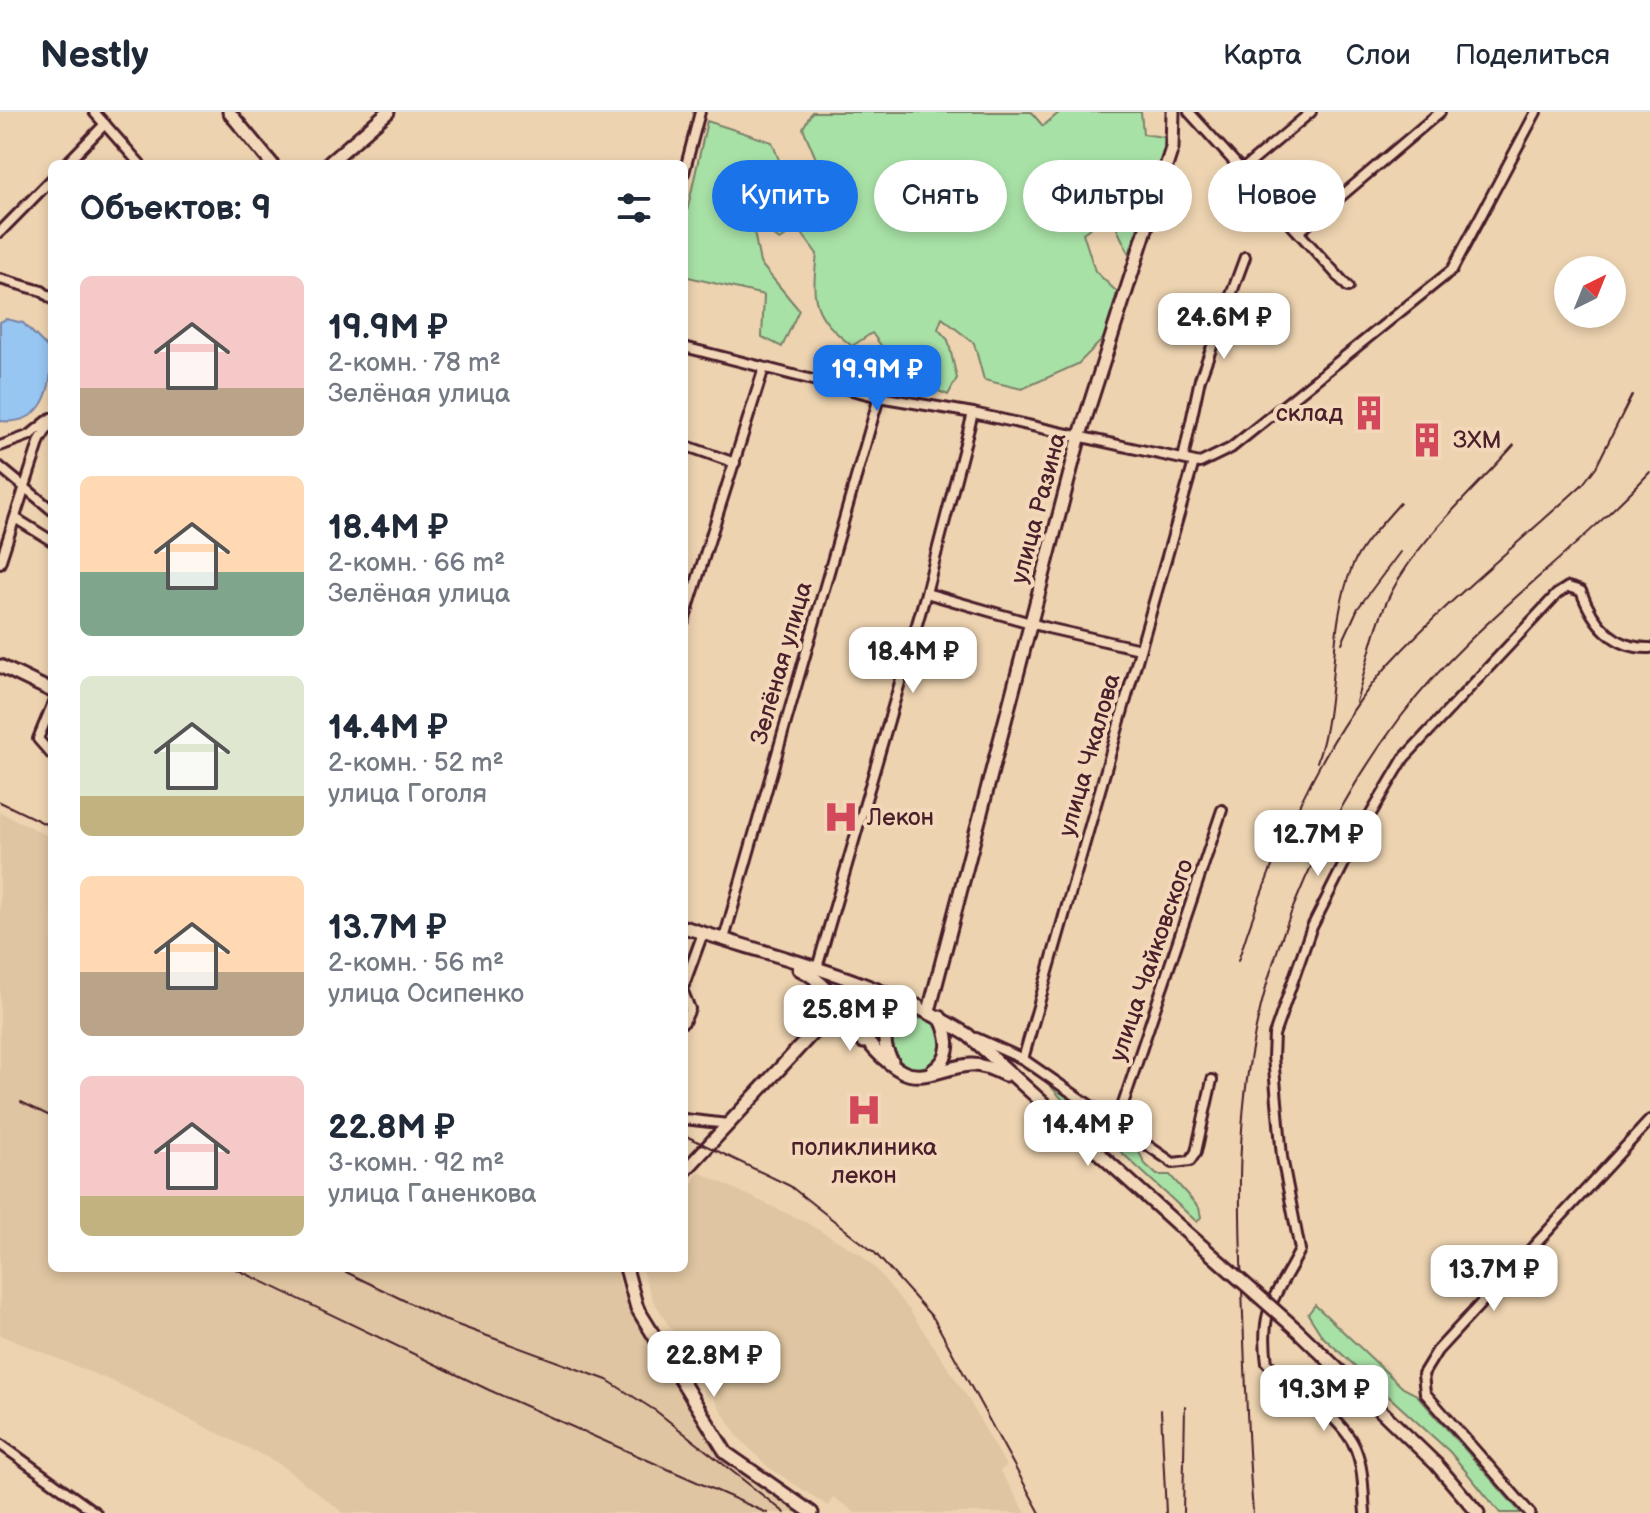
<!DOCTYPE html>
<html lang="ru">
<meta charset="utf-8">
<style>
:root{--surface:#fff;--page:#f6f6f7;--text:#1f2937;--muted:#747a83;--line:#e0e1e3;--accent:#1a73e8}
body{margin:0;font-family:"Balsamiq Sans",sans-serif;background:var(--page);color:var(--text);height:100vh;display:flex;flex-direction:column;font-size:30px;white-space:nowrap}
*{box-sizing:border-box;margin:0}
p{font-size:26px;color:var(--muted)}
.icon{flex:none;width:44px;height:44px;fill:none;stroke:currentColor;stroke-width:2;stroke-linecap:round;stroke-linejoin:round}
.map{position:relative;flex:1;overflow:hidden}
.sheet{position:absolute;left:48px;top:48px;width:640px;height:1112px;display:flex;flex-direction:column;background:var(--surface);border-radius:12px;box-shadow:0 4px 12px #0003}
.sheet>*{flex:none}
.banner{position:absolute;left:712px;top:48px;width:760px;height:72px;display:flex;gap:16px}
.needle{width:52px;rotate:43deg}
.buttons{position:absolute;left:1554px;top:144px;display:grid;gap:16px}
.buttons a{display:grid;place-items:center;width:72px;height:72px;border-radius:50%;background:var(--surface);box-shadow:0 4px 12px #0003;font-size:40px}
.price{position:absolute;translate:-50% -68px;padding:0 18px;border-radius:16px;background:#fff;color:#222;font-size:26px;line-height:52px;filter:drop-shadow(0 2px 4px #0008)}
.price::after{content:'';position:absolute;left:50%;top:48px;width:24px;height:18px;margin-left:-12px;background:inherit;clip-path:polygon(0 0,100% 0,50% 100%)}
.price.on{background:var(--accent);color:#fff}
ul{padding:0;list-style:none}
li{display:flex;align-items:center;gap:24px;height:200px;padding:0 32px}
li span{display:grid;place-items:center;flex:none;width:224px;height:160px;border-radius:12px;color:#555}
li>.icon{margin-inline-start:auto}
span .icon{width:96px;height:96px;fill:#fffc;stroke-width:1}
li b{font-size:34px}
h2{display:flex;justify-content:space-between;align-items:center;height:96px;padding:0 32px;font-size:34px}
.chip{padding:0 28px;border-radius:36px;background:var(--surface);box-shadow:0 4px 12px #0003;font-size:28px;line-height:72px}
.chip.on{background:var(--accent);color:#fff}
header{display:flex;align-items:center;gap:48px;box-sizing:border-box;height:112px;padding:0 40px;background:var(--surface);border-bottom:2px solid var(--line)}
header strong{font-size:38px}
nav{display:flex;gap:44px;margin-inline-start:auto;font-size:28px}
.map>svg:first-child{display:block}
.built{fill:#dfc5a1}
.green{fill:#a8e1a6;stroke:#798068;stroke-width:2}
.water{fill:#97c6f2;stroke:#7883a2;stroke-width:2}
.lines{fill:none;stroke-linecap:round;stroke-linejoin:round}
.street-casing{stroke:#4a1f2b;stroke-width:14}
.secondary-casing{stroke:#4a1f2b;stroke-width:17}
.street{stroke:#f2d8b9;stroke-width:8}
.secondary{stroke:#f2d8b9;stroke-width:11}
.rail{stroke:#4a1f2b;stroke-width:2}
.secondary-bridge-casing{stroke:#4a1f2b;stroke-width:17;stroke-linecap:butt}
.secondary-bridge{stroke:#f2d8b9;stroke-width:11}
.labels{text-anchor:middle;stroke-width:8;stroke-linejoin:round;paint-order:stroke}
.poi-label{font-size:24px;fill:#4a1f2b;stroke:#f2d8b9;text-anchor:start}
.street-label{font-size:24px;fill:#4a1f2b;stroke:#f2d8b9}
</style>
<header>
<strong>Nestly</strong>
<nav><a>Карта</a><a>Слои</a><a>Поделиться</a></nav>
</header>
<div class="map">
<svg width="1650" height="1401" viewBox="0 0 1650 1401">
<rect width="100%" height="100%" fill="#edd3b0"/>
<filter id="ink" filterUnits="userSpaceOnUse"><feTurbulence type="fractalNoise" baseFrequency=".0125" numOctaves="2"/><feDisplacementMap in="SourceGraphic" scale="16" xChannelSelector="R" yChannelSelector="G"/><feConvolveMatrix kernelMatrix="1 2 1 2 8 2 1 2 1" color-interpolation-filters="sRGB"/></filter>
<g filter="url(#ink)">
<g class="built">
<path d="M0,700L52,726V1156H618V1166L630,1199L722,1347L800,1401H344L278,1351L119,1272L0,1223Z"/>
<path d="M699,1060L805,1110L860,1142L875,1156L910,1199L966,1283L1006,1354L1000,1359L1026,1401H856L833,1385L828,1394L768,1355L737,1324L653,1188L641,1156H684V1084Z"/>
</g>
<g class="green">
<path d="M812,0H1031L1043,14L1060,0H1141L1143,22L1164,25V37L1129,142L1110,102L1083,121L1095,159L1117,180L1105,225L1078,252L1022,277L984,268L974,231L942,206L938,217L948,228L957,266L948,283L889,258L885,239L872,221L852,234C813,203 811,190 817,142L798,116L780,128L752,109L760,151L799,198L782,235L762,225L764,183L684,164V113L707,9L772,30L786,66L817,49L803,16Z"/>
<path d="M868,892L893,895L873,912L876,918L874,929L853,900L854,894Z"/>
<circle cx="917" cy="931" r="25"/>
<path d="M1046,969C1076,990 1103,1019 1136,1034L1145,1052L1157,1063H1170L1199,1096L1201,1105L1197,1110L1094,1015L1078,1005Z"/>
<path d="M1315,1193L1403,1276L1417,1283L1521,1401H1500L1450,1340L1322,1224L1308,1202Z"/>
</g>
<path class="water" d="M6,207L23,211L52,240C52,276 45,314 0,309V210Z"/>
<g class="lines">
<g class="street-casing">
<g id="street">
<path d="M94,0L140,52"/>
<path d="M1189,0L1348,175"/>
<path d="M66,52L105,12"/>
<path d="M1242,58L1311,0"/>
<path d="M684,61L700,0"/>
<path d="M0,120L52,67"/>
<path d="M1299,120L1440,0"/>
<path d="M0,167L42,179L52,187"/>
<path d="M684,235L879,285L973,301L1200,351L1231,336L1452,158L1536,0"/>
<path d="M684,333L735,351"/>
<path d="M0,334L30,323L51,306"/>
<path d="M1183,347L1200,267L1245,145"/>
<path d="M0,355L52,398"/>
<path d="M15,406L52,429"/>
<path d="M0,451L40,328L52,309"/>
<path d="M926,481L1048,516L1140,537"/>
<path d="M684,509L764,256"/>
<path d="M52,593L38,627L52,643"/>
<path d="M724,827L879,285"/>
<path d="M817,856L926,481L973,301"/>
<path d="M684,873L703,821"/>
<path d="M684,882L690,897L684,910"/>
<path d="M976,926L1023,947L1173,1051L1190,1049L1196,1040L1212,968"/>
<path d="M1023,947L1194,350"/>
<path d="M684,1007L728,1012"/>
<path d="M1117,1010L1222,698"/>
<path d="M0,1332L96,1401"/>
<path d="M1365,1401C1363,1380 1364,1358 1356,1338C1345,1307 1292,1273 1267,1251C1259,1194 1277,1184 1300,1138L1282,1045L1273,945L1274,923L1311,817L1359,722L1404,646L1557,482L1568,475L1581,479C1593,512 1615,537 1650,536"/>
<path d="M1530,1401L1425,1281L1423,1262L1437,1239L1650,1008"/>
</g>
</g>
<g class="secondary-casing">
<g id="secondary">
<path d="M229,0L272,52"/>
<path d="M328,52L388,0"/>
<path d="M0,554L52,579"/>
<path d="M684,815C780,846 882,869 968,923L1177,1112"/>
<path d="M799,857C846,879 857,936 903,960C922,970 949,954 970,953C982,952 994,958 1005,963"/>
<path d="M817,870L824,894L818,910"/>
<path d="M929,899L1080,323L1172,36L1173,0"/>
<path d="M819,918C836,906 849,919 863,930"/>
<path d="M892,949C875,923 892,902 918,894"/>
<path d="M932,959C953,945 950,925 940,905"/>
<path d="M684,1060L832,900L859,887L888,885"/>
<path d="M626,1156L637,1196L726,1341L812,1401"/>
<path d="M1296,1217L1436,1352L1478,1401"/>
</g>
</g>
<use href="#street" class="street"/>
<use href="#secondary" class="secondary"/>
<g class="rail">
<path d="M1342,531L1358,496L1400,440"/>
<path d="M1356,590C1367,553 1374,513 1392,479C1419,427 1475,377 1514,333"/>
<path d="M1317,650C1339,587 1327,518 1352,455C1362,431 1383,411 1400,391"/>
<path d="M0,690L52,715"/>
<path d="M1238,849C1268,753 1322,626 1390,551C1449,487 1519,431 1583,372L1596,355L1632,283"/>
<path d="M21,990L52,1005"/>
<path d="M684,1023L790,1074L875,1141L934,1207L1040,1401"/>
<path d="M234,1156L489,1278L767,1401"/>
<path d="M338,1156L444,1208L607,1268L656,1299L785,1401"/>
<path d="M1161,1298L1166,1401"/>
<path d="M1183,1401L1185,1294"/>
<path d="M1253,1401C1247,1326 1245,1252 1242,1177C1239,1098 1237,1020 1251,942C1271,823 1328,702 1400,606C1471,512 1570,446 1650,360"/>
</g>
<g class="secondary-bridge-casing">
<path id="secondary-bridge" d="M1177,1112L1296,1217"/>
</g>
<use href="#secondary-bridge" class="secondary-bridge"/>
</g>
</g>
<defs>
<g id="building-bare" transform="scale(2.76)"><path d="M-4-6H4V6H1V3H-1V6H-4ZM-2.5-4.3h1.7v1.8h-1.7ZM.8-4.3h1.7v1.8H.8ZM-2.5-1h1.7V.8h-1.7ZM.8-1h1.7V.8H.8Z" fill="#d1495b" stroke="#f2d8b9" stroke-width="2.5" paint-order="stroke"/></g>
<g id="hospital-bare" transform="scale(2.76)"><path d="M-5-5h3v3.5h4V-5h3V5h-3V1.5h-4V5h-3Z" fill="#d1495b" stroke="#f2d8b9" stroke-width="2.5" paint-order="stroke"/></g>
</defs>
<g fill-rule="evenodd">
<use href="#building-bare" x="1369" y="301"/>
<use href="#building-bare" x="1427" y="328"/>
<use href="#hospital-bare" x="841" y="705"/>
<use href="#hospital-bare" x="864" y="998"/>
</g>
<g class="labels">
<g class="poi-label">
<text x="1343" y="309" text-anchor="end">склад</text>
<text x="1453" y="336">ЗХМ</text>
<text x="867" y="713">Лекон</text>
<text x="864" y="1043" text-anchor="middle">поликлиника<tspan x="864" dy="28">лекон</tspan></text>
</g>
<g class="street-label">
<text transform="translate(1038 396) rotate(-75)" y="8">улица Разина</text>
<text transform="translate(781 551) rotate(-74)" y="8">Зелёная улица</text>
<text transform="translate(1089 643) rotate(-74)" y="8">улица Чкалова</text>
<text transform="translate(1151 848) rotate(-71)" y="8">улица Чайковского</text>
</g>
</g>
</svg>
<div class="buttons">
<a><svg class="needle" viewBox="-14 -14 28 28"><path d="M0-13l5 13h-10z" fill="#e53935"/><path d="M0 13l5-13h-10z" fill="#747a83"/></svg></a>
</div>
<b class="price" style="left:1224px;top:249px">24.6M ₽</b>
<b class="price on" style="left:877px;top:301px">19.9M ₽</b>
<b class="price" style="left:913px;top:583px">18.4M ₽</b>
<b class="price" style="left:1318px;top:766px">12.7M ₽</b>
<b class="price" style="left:850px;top:941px">25.8M ₽</b>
<b class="price" style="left:1088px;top:1056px">14.4M ₽</b>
<b class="price" style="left:1494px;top:1201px">13.7M ₽</b>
<b class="price" style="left:714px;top:1287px">22.8M ₽</b>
<b class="price" style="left:1324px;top:1321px">19.3M ₽</b>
<div class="banner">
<a class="chip on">Купить</a>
<a class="chip">Снять</a>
<a class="chip">Фильтры</a>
<a class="chip">Новое</a>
</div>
<section class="sheet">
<h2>Объектов: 9<svg class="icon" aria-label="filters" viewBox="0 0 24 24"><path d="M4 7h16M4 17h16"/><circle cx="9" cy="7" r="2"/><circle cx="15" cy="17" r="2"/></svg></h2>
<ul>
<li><span style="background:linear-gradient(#f6c9c9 70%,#b9a48a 0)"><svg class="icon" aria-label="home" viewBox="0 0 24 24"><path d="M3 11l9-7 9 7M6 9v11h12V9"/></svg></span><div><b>19.9M ₽</b><p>2-комн. · 78 m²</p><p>Зелёная улица</p></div></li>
<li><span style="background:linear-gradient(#ffd9b3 60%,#7fa58c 0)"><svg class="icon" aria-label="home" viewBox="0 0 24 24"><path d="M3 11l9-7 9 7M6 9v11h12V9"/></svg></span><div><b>18.4M ₽</b><p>2-комн. · 66 m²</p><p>Зелёная улица</p></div></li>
<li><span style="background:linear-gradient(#dfe7d0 75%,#c2b280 0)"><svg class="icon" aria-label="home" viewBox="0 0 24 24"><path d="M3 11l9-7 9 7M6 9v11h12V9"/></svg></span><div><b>14.4M ₽</b><p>2-комн. · 52 m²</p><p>улица Гоголя</p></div></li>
<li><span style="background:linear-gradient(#ffd9b3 60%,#b9a48a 0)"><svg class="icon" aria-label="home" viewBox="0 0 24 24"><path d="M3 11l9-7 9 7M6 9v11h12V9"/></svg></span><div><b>13.7M ₽</b><p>2-комн. · 56 m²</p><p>улица Осипенко</p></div></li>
<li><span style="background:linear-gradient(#f6c9c9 75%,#c2b280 0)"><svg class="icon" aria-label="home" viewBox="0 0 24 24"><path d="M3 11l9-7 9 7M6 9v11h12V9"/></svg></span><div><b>22.8M ₽</b><p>3-комн. · 92 m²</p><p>улица Ганенкова</p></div></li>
</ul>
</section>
</div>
